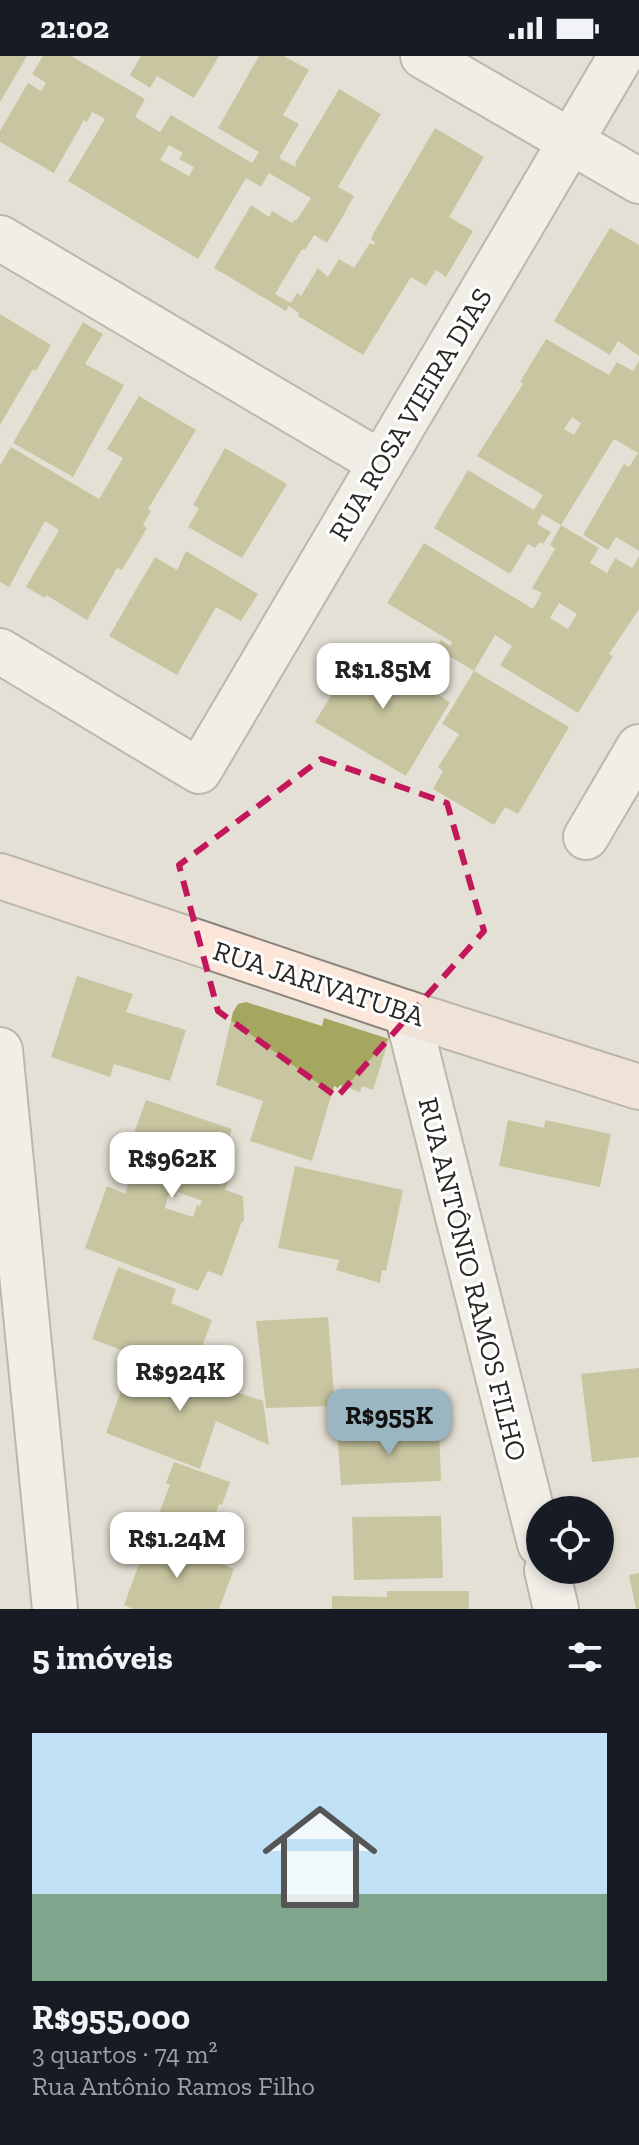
<!DOCTYPE html>
<html lang="pt">
<meta charset="utf-8">
<style>
:root{--surface:#171b24;--page:#242831;--text:#f1f3f6;--muted:#9ea1a6;--line:#363941;--accent:#9ab6c2}
body{margin:0;font-family:"Zilla Slab",serif;background:var(--page);color:var(--text);height:100vh;display:flex;flex-direction:column;font-size:30px;white-space:nowrap}
*{box-sizing:border-box;margin:0}
p{font-size:26px;color:var(--muted)}
.icon{flex:none;width:44px;height:44px;fill:none;stroke:currentColor;stroke-width:2;stroke-linecap:round;stroke-linejoin:round}
.map{position:relative;height:1553px;overflow:hidden}
.sheet{display:flex;flex-direction:column;background:var(--surface);flex:1}
.sheet>*{flex:none}
.fabs{position:absolute;left:526px;top:1440px;display:grid;gap:16px}
.fabs a{display:grid;place-items:center;width:88px;height:88px;border-radius:50%;background:var(--surface);box-shadow:0 4px 12px #0003;font-size:40px}
.price{position:absolute;translate:-50% -68px;padding:0 18px;border-radius:16px;background:#fff;color:#222;font-size:26px;line-height:52px;filter:drop-shadow(0 2px 4px #0008)}
.price::after{content:'';position:absolute;left:50%;top:48px;width:24px;height:18px;margin-left:-12px;background:inherit;clip-path:polygon(0 0,100% 0,50% 100%)}
.price.active{background:var(--accent);color:#111}
ul{padding:0;list-style:none}
li{display:grid;align-content:center;gap:16px;height:424px;padding:0 32px}
li+li{border-top:2px solid var(--line)}
li span{display:grid;place-items:center;height:248px;border-radius:0px;color:#555}
li>.icon{margin-inline-start:auto}
span .icon{width:144px;height:144px;fill:#fffc;stroke-width:1}
li b{font-size:34px}
h2{display:flex;justify-content:space-between;align-items:center;height:96px;padding:0 32px;font-size:34px}
.status{display:flex;justify-content:space-between;align-items:center;height:56px;padding:0 40px;background:var(--surface);direction:ltr}
.status svg{height:22px;fill:currentColor}
.map>svg:first-child{display:block}
.building{fill:#a5a761;fill-rule:evenodd}
.lines{fill:none;stroke-linecap:round;stroke-linejoin:round}
.street-casing{stroke:#8a847b;stroke-width:48}
.secondary-casing{stroke:#8a847b;stroke-width:48}
.street{stroke:#fff;stroke-width:44}
.secondary{stroke:#fbe6d9;stroke-width:44}
.marked{fill:none;stroke:#c2185b;stroke-width:6;stroke-dasharray:16 10;stroke-linejoin:round}
.labels{text-anchor:middle;stroke-width:6;stroke-linejoin:round;paint-order:stroke}
.street-label{font-size:28px;fill:#2b2925;stroke:#fff}
</style>
<div class="status"><b>21:02</b><svg viewBox="0 0 49 12"><path d="M0 12V9h3v3zM5 12V6h3v6zM10 12V3h3v9zM15 12V0h3v12zM26 1h20v11H26zM47 4h2v5h-2z"/></svg></div>
<div class="map">
<svg width="639" height="1553" viewBox="0 0 639 1553">
<rect width="100%" height="100%" fill="#e5e0d6"/>
<g class="building">
<path d="M0,0H27L0,46Z"/>
<path d="M43,0H71L145,43L135,61L160,76L171,59L252,107L259,96L218,72L259,0H284L309,14L283,59L299,68L279,102L296,111L295,107L339,33L381,58L338,131L354,140L343,160L327,187L314,179L305,194L302,193L275,238L291,247L297,237L301,240L318,212L328,221L339,203L354,212L370,187L374,189L375,186L371,184L373,178L435,72L484,101L449,161L473,175L446,221L436,214L426,230L411,221L363,299L298,260L299,257L289,250L286,255L214,212L251,149L269,161L272,155L292,167L294,164L296,165L311,142L269,117L261,131L246,122L198,203L68,125L105,63L92,56L87,66L84,64L54,117L0,86V75L28,27L41,35L46,27L32,18ZM169,89L183,97L179,103L194,111L189,120L160,104Z"/>
<path d="M141,0H219L194,42L157,20L150,32L130,19Z"/>
<path d="M610,172L639,189V300L618,285L610,299L554,265Z"/>
<path d="M0,258L51,289L36,315L33,313L0,369Z"/>
<path d="M83,266L103,278L85,308L124,329L73,421L13,387Z"/>
<path d="M546,283L609,319L617,306L633,315L639,305V495L616,481L608,494L583,479L624,408L629,411L638,397L614,383L561,469L542,458L537,468L551,476L543,488L540,486L535,492L528,488L510,518L434,472L468,414L534,454L543,439L477,400L523,328L520,326ZM572,361L581,367L574,379L564,373Z"/>
<path d="M139,340L196,374L148,453L151,455L143,469L147,472L122,514L117,512L87,564L46,539L45,542L26,531L59,474L45,465L9,531L0,526V409L11,391L99,443L123,402L107,393Z"/>
<path d="M225,392L287,428L242,502L188,471L199,452L193,449Z"/>
<path d="M561,469L599,492L590,507L607,517L615,502L632,512L639,500V553L609,598L613,600L578,657L500,609L512,590L495,579L474,615L436,592L441,584L450,590L452,586L387,547L424,487L533,553L542,537L532,532L555,493L550,489ZM559,547L577,558L568,573L550,562Z"/>
<path d="M186,495L258,538L241,565L216,551L177,619L109,580L155,501L177,514Z"/>
<path d="M361,590L425,627L423,630L450,646L406,720L315,666Z"/>
<path d="M474,615L569,671L518,758L505,751L494,769L433,733L443,715L438,711L459,678L442,668Z"/>
<path d="M77,920L133,938L126,956L186,974L170,1025L114,1008L110,1021L51,1001Z"/>
<path d="M246,946L322,970L324,962L389,983L373,1034L362,1030L360,1036L340,1029L338,1032L334,1030L312,1105L250,1085L263,1045L216,1029L233,956L238,948Z"/>
<path d="M146,1044L232,1073L221,1108L233,1113L225,1134L243,1140L244,1166L242,1165L222,1220L208,1215L198,1235L85,1192L107,1130L125,1138L129,1126L118,1121ZM178,1136L202,1145L200,1150L197,1149L193,1161L165,1152L168,1139L176,1141Z"/>
<path d="M508,1064L544,1072L545,1064L611,1078L600,1131L499,1110Z"/>
<path d="M295,1110L403,1134L386,1215L382,1214L380,1227L336,1214L339,1204L278,1192Z"/>
<path d="M118,1211L176,1233L171,1247L212,1264L191,1320L92,1283Z"/>
<path d="M328,1261L335,1350L266,1352L256,1265Z"/>
<path d="M133,1301L263,1345L269,1389L216,1365L200,1413L106,1377Z"/>
<path d="M639,1312V1401L592,1406L581,1318Z"/>
<path d="M439,1373L441,1425L341,1429L337,1377Z"/>
<path d="M174,1406L230,1426L222,1449L219,1448L202,1497L151,1478L170,1429L166,1427Z"/>
<path d="M441,1460L443,1522L354,1524L352,1461Z"/>
<path d="M149,1481L234,1513L219,1553H133L124,1549Z"/>
<path d="M639,1517V1553H636L629,1519Z"/>
<path d="M387,1535H469V1553H332V1540L387,1541Z"/>
</g>
<g class="lines">
<g class="street-casing">
<g id="street">
<path d="M423,0L639,125"/>
<path d="M0,182L381,407"/>
<path d="M0,595L199,715L621,0"/>
<path d="M586,781L639,691"/>
<path d="M407,957L540,1488"/>
<path d="M0,994L55,1553"/>
<path d="M547,1514L556,1553"/>
</g>
</g>
<g class="secondary-casing">
<path id="secondary" d="M0,820L407,957L639,1031"/>
</g>
<use href="#street" class="street"/>
<use href="#secondary" class="secondary"/>
</g>
<path d="M0 0H639V1553H0ZM321,703L447,747L484,875L337,1041L218,955L179,809Z" fill="#e5e0d6" fill-opacity=".55" fill-rule="evenodd"/>
<path class="marked" d="M321,703L447,747L484,875L337,1041L218,955L179,809Z"/>
<g class="labels">
<g class="street-label">
<text transform="translate(410 358) rotate(-59)" y="10">RUA ROSA VIEIRA DIAS</text>
<text transform="translate(319 927) rotate(18)" y="10">RUA JARIVATUBA</text>
<text transform="translate(473 1223) rotate(76)" y="10">RUA ANTÔNIO RAMOS FILHO</text>
</g>
</g>
</svg>
<div class="fabs">
<a><svg class="icon" aria-label="locate" viewBox="0 0 24 24"><circle cx="12" cy="12" r="6"/><path d="M12 2v4M12 18v4M2 12h4M18 12h4"/></svg></a>
</div>
<b class="price" style="left:383px;top:655px">R$1.85M</b>
<b class="price" style="left:172px;top:1144px">R$962K</b>
<b class="price" style="left:180px;top:1357px">R$924K</b>
<b class="price active" style="left:389px;top:1401px">R$955K</b>
<b class="price" style="left:177px;top:1524px">R$1.24M</b>
</div>
<section class="sheet">
<h2>5 imóveis<svg class="icon" aria-label="filters" viewBox="0 0 24 24"><path d="M4 7h16M4 17h16"/><circle cx="9" cy="7" r="2"/><circle cx="15" cy="17" r="2"/></svg></h2>
<ul>
<li><span style="background:linear-gradient(#bfe0f5 65%,#7fa58c 0)"><svg class="icon" aria-label="home" viewBox="0 0 24 24"><path d="M3 11l9-7 9 7M6 9v11h12V9"/></svg></span><div><b>R$955,000</b><p>3 quartos · 74 m²</p><p>Rua Antônio Ramos Filho</p></div></li>
</ul>
</section>
